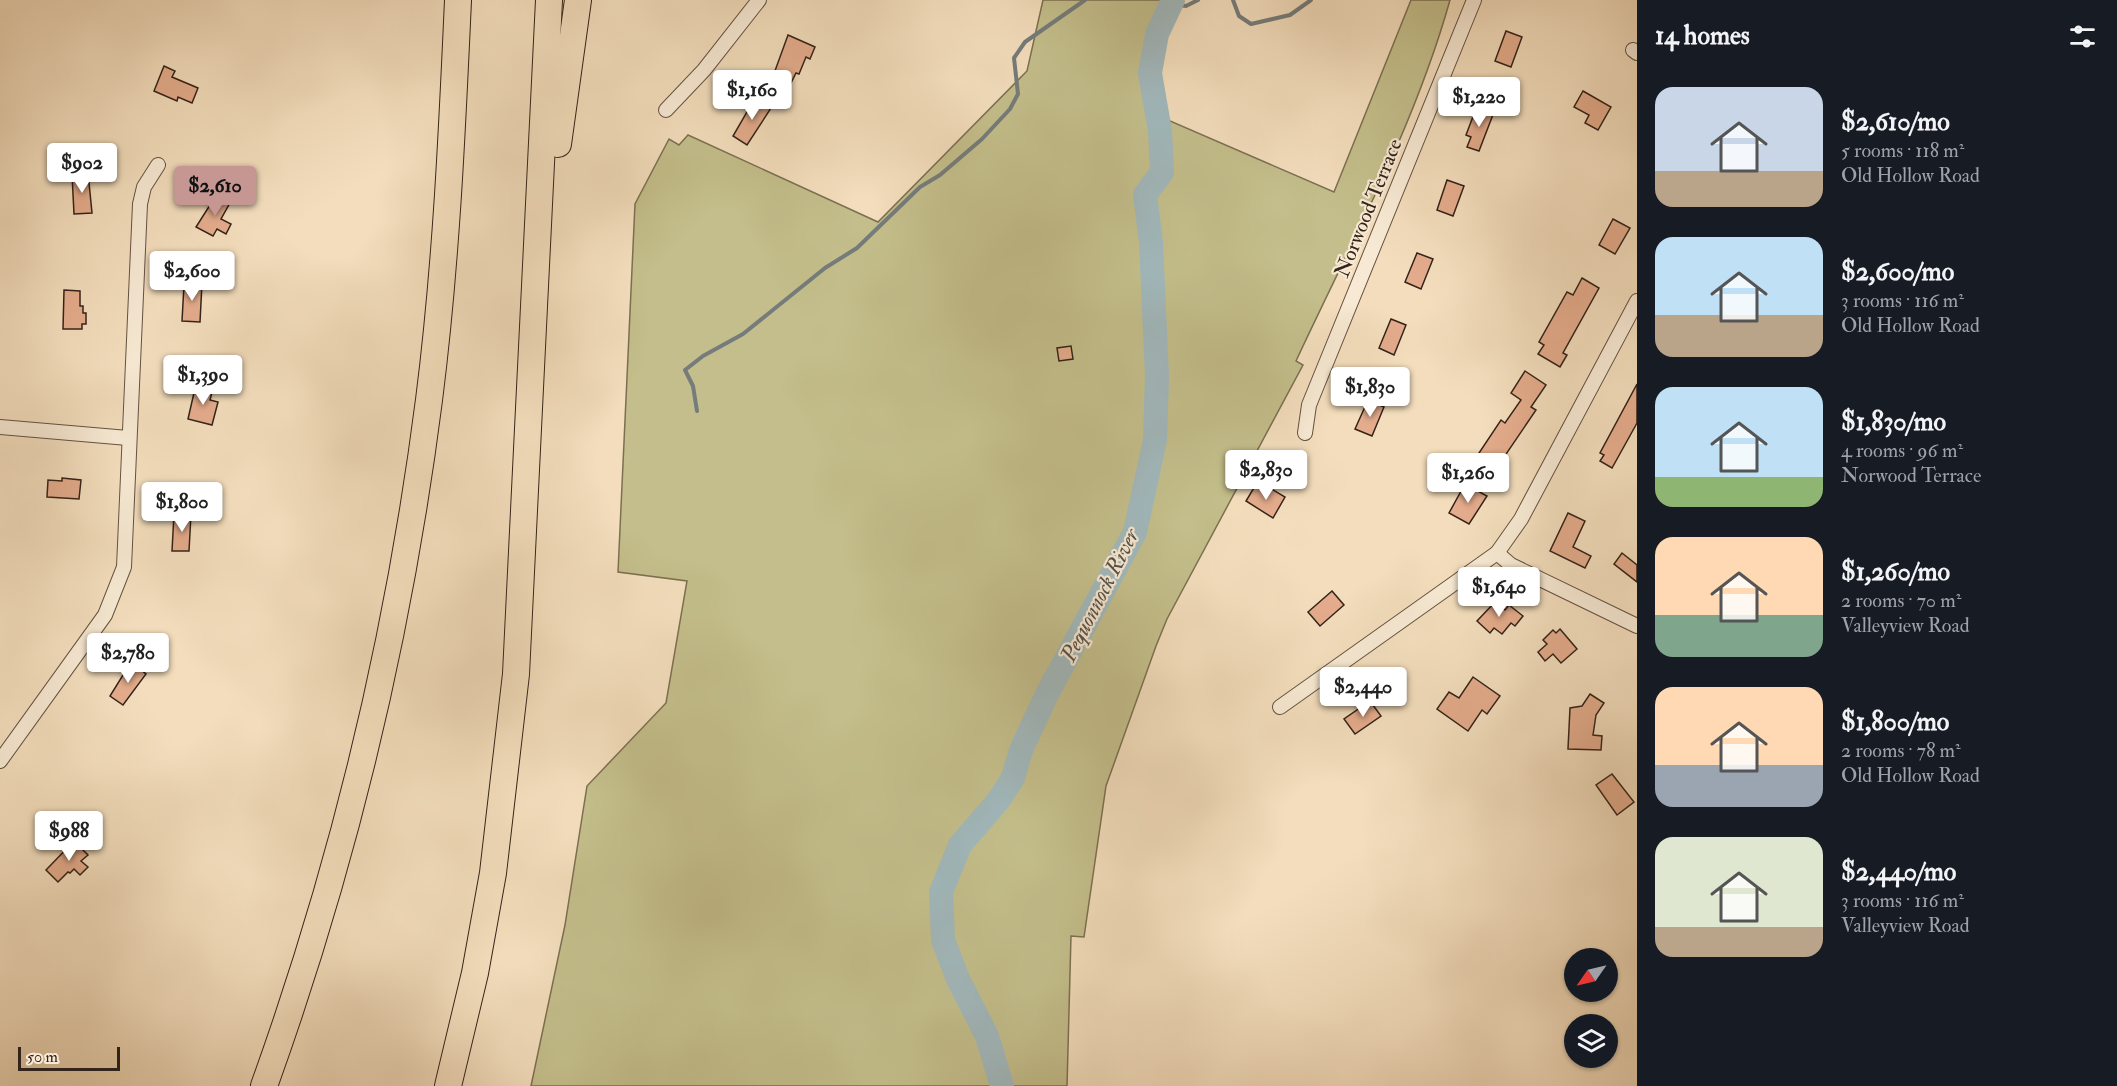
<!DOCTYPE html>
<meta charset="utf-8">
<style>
:root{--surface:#171b24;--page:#242831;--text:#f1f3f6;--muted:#9ea1a6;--accent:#c59692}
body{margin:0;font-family:"IM FELL Double Pica",serif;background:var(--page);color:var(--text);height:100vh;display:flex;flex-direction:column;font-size:22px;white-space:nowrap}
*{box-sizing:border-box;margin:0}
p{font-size:20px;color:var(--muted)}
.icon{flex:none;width:33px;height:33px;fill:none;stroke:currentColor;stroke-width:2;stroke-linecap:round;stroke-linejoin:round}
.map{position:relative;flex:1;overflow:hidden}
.details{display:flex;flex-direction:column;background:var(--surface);width:480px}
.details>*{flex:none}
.needle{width:39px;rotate:236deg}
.fabs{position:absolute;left:1564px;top:948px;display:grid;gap:12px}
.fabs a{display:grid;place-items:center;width:54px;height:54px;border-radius:50%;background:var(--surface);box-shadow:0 2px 4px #0004;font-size:30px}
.scale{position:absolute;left:18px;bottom:15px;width:102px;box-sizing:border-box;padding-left:6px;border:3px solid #342319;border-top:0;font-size:16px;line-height:21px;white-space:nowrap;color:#342319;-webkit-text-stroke:4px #f7e9d3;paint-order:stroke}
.price{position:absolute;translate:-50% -51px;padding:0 14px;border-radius:6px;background:#fff;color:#222;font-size:20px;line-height:39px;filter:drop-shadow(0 2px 3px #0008)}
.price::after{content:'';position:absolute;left:50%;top:36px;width:18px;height:14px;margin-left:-9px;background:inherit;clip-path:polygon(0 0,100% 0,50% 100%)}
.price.active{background:var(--accent);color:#111}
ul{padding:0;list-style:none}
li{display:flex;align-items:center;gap:18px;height:150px;padding:0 18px}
li span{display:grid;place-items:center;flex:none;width:168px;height:120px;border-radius:18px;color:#555}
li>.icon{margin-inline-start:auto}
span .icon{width:72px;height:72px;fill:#fffc;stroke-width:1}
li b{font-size:26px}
h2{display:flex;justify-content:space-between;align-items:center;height:72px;padding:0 18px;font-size:26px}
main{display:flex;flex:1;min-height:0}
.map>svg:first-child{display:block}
.green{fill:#c3be8b;stroke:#7c7052;stroke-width:1.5}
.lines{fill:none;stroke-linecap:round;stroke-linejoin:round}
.stream{stroke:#757c7b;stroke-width:4}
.river{stroke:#a1b8bc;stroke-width:24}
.building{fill:#e4ac8c;stroke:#342319;stroke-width:1.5}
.street-casing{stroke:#645242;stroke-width:16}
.highway-casing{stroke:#342319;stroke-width:28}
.street{stroke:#f7e9d3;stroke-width:14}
.highway{stroke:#f3ddbc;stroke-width:26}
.labels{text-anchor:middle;stroke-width:4.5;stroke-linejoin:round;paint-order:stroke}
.street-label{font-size:21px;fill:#342319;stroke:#f7e9d3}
.water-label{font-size:22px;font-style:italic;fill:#55504a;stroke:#f7e9d3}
</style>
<main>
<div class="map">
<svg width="1637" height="1086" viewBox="0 0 1637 1086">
<rect width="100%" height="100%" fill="#f3ddbc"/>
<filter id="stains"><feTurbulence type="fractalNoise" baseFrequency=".00333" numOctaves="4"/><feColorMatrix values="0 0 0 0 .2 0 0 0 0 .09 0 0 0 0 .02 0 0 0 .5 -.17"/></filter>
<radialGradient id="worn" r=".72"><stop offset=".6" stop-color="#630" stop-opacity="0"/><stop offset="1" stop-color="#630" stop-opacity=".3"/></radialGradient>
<path class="green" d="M1043,0H1173L1156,90L1170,121L1334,192L1411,0H1450C1415,125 1351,243 1296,361L1303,365L1167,619L1156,646L1106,786L1084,937L1071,936L1067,1086H531L565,925L587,786L666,703L687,581L618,572L635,204L669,139L679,145L688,135L878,222L1027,71Z"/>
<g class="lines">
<g class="stream">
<path d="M1161,0L1169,11"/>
<path d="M1233,0L1239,16L1251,24L1290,15L1311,0"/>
<path d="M1172,4L1186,6L1198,0"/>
<path d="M697,411L693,386L685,370L703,356L743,334L825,268L857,248L920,187L940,175L982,139L1010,109L1018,94L1014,58L1025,42L1085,0"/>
</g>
<path class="river" d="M1002,1086L987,1036L958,979L943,940L941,892L960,845L998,801L1013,778L1021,750L1047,694L1135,532L1155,440L1157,377L1151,242L1145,195L1162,172L1160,131L1150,73L1157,34L1173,0"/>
</g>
<g class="building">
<path d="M1506,31L1522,37L1511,67L1495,61Z"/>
<path d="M788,35L815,47L810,59L806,57L799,74L796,73L791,83L787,82L786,85L772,79Z"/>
<path d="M164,66L175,71L172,77L198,88L192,103L178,97L177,101L154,91Z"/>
<path d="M1583,91L1611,107L1598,130L1585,123L1589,115L1574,107Z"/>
<path d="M755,98L771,108L747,145L733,136Z"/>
<path d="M1477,106L1494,112L1479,151L1467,147L1471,137L1466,135Z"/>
<path d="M88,173L92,213L74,214L72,174Z"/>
<path d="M1447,180L1464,186L1453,216L1437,210Z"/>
<path d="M217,194L231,201L221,219L231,224L226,234L217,229L213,236L196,227Z"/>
<path d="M1613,219L1630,228L1615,254L1599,245Z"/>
<path d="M1417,253L1433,259L1421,289L1405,282Z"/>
<path d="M1582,278L1599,288L1563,353L1567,355L1560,367L1538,354L1544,345L1539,342L1567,292L1573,295Z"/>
<path d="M187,282L202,283L200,322L182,321L184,285Z"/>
<path d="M64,290L80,291V306H83V313H86V324H82V329H63Z"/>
<path d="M1391,319L1406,325L1394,355L1379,348Z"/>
<path d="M1071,346L1073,359L1059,361L1057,348Z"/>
<path d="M1525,371L1546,385L1531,407L1536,410L1498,466L1479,453L1501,420L1505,423L1521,400L1511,393Z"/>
<path d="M196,384L213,388L210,400L218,402L212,425L188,419Z"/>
<path d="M1637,384V423L1612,468L1600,461L1604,455L1600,453Z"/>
<path d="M1368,400L1384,407L1372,436L1355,429Z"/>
<path d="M62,478L81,480L79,499L47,497L48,480L62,481Z"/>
<path d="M1465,484L1487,496L1469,524L1449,513Z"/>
<path d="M1255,486L1267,493L1270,488L1285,497L1273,518L1246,501Z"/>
<path d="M1568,513L1585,521L1573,547L1591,556L1585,568L1550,551Z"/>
<path d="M174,514H191L189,551H172Z"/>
<path d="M1622,553L1637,565V582L1614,564Z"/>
<path d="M1332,591L1344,605L1320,626L1308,612Z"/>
<path d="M1495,602L1505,610L1509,605L1523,616L1515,626L1511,623L1502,634L1494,628L1490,633L1477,621Z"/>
<path d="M1560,629L1577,649L1561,663L1553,654L1545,661L1538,652L1547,644L1543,640L1553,630L1556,633Z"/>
<path d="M131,662L146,674L123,705L110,696Z"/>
<path d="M1473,677L1500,696L1487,714L1482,710L1468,731L1437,709L1449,692L1459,698Z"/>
<path d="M1590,694L1604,703L1596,715L1593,735L1602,736L1601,750L1568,749L1570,708L1582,706Z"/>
<path d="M1370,701L1381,716L1355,734L1344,719Z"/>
<path d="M1612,774L1634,802L1617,815L1596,785Z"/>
<path d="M74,841L88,855L81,861L88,867L80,875L74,869L70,873L68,872L58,882L46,870Z"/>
</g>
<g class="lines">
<g class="street-casing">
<g id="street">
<path d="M1633,50L1637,53"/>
<path d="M666,110L704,70L759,0"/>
<path d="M0,427L128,438"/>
<path d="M1305,433L1309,405L1474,0"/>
<path d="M1497,553L1511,565L1637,626"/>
<path d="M1280,707L1497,553L1521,519L1637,301"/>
<path d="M0,761L105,615L124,567L140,204L144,187L158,165"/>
</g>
</g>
<g class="highway-casing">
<g id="highway">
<path d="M558,144L578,0"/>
<path d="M264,1086C344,864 399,634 429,400C446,267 452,134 458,0"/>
<path d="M448,1086L475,973L493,873L516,674L549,0"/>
</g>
</g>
<use href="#street" class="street"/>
<use href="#highway" class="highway"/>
</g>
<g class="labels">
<g class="street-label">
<text transform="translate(1368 208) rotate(-68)" y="7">Norwood Terrace</text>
</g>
<g class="water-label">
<text transform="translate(1099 595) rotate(-63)" y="8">Pequonnock River</text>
</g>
</g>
<rect width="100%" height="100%" filter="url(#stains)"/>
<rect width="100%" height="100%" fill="url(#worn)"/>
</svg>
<div class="fabs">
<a><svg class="needle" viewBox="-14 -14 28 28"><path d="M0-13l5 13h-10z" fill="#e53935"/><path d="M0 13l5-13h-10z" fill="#9ea1a6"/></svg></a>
<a><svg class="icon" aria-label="layers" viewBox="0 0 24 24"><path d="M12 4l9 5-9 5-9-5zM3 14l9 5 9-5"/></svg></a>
</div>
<div class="scale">50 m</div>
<b class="price" style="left:752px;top:121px">$1,160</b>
<b class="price" style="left:1479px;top:128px">$1,220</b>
<b class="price" style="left:82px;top:194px">$902</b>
<b class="price active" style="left:215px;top:217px">$2,610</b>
<b class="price" style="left:192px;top:302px">$2,600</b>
<b class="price" style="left:203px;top:406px">$1,390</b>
<b class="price" style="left:1370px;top:418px">$1,830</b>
<b class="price" style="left:1266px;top:501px">$2,830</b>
<b class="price" style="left:1468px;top:504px">$1,260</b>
<b class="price" style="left:182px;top:533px">$1,800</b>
<b class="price" style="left:1499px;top:618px">$1,640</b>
<b class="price" style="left:128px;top:684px">$2,780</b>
<b class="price" style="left:1363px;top:718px">$2,440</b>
<b class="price" style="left:69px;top:862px">$988</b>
</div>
<section class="details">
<h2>14 homes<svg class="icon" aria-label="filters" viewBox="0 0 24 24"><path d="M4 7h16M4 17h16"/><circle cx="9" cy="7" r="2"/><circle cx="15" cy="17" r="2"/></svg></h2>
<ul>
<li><span style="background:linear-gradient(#c9d6e8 70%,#b9a48a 0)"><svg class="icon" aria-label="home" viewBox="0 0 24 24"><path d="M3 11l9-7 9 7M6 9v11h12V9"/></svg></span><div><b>$2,610/mo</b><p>5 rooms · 118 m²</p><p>Old Hollow Road</p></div></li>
<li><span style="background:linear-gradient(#bfe0f5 65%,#b9a48a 0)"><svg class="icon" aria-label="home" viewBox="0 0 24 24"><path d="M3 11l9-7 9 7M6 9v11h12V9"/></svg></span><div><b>$2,600/mo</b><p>3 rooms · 116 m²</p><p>Old Hollow Road</p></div></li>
<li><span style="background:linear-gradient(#bfe0f5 75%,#8fb573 0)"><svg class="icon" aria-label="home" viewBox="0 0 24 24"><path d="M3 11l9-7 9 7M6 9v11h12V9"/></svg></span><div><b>$1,830/mo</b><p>4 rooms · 96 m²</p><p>Norwood Terrace</p></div></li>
<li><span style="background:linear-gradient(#ffd9b3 65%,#7fa58c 0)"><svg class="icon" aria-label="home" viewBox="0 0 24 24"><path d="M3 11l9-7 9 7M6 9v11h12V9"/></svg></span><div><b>$1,260/mo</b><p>2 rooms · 70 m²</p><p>Valleyview Road</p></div></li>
<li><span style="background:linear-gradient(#ffd9b3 65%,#9aa5b1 0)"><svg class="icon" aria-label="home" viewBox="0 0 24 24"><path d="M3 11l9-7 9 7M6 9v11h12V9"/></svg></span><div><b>$1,800/mo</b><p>2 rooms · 78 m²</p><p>Old Hollow Road</p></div></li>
<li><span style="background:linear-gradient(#dfe7d0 75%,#b9a48a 0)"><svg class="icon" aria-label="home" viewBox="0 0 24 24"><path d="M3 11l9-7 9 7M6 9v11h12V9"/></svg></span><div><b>$2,440/mo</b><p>3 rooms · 116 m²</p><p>Valleyview Road</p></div></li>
</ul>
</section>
</main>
